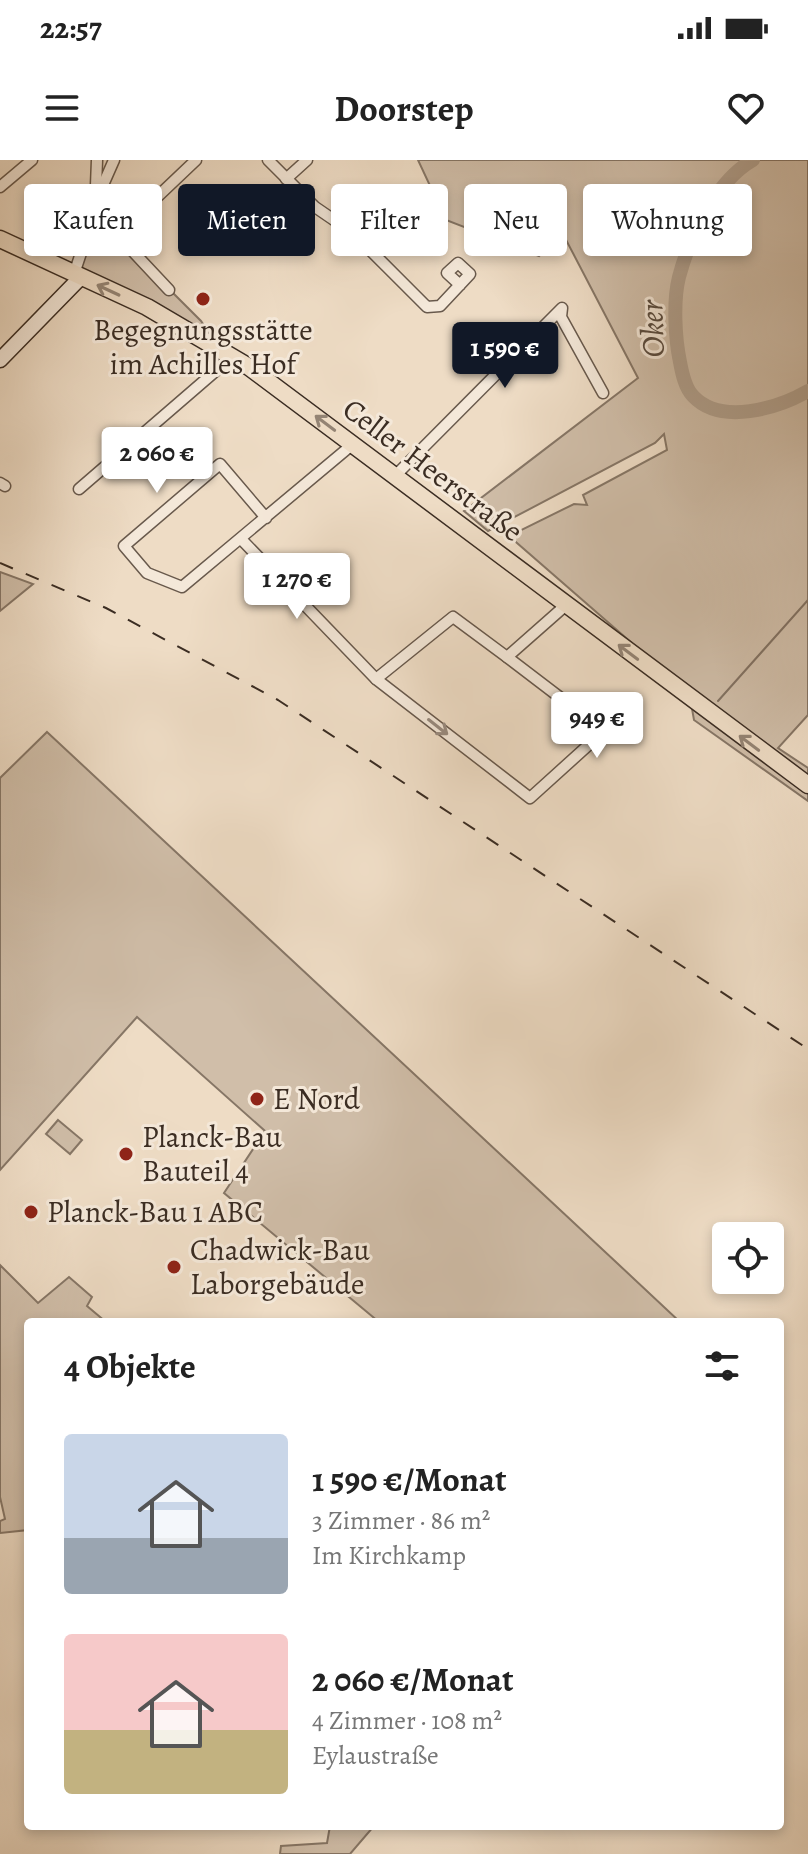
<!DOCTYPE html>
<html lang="de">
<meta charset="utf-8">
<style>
:root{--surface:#fff;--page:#f2f2f2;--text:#222;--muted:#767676;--accent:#111827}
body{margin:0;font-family:Alegreya,serif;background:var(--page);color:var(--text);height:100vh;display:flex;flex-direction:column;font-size:30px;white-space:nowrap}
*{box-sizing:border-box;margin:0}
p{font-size:26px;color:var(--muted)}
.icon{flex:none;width:44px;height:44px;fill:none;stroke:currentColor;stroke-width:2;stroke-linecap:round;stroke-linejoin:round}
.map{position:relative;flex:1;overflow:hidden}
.side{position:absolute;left:24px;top:1158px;width:760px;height:512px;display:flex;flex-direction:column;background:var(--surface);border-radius:8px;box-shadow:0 4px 12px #0003}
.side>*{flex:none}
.guide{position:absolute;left:24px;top:24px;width:760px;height:72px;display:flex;gap:16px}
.tools{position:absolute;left:712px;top:1062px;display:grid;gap:16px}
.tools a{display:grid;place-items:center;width:72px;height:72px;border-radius:8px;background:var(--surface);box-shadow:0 4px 12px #0003;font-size:40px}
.price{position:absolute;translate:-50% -68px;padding:0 18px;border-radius:8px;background:#fff;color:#222;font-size:26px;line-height:52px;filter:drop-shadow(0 2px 4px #0008)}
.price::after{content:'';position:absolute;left:50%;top:48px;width:24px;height:18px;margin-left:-12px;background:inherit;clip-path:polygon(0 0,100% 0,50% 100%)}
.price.selected{background:var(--accent);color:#fff}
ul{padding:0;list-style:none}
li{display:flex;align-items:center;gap:24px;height:200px;padding:0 40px}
li span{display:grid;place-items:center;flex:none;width:224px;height:160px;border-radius:8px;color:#555}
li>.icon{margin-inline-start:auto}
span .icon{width:96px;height:96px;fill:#fffc;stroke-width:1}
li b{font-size:34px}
h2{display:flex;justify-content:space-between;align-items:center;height:96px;padding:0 40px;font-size:34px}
.tag{padding:0 28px;border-radius:8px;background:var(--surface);box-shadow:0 4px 12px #0003;font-size:28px;line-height:72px}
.tag.selected{background:var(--accent);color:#fff}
.status{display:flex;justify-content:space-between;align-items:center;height:56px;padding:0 40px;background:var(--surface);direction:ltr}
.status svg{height:22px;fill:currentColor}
header{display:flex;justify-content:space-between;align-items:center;height:104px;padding:0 40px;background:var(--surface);font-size:36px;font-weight:700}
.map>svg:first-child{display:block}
.green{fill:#d0bea9;stroke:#867666;stroke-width:2}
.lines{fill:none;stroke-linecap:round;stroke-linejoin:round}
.stream{stroke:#827263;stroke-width:2}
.river{stroke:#b1a08e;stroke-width:14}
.street-casing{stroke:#68594c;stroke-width:13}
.secondary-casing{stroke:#3b2d23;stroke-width:17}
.primary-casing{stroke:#3b2d23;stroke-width:19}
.street{stroke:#f4e8d9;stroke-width:10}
.secondary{stroke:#f4e8d9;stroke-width:14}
.primary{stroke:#eedcc5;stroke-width:16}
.rail{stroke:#3b2d23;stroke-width:2;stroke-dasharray:14 14;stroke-linecap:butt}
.oneway{stroke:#948474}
.oneway2{stroke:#988a7e}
.poi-dot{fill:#8f2418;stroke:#f4e8d9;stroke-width:3}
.labels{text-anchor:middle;stroke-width:6;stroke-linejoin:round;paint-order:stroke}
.poi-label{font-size:30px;fill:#3b2d23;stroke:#f4e8d9;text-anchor:start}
.street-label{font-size:30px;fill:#3b2d23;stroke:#f4e8d9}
.water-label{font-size:32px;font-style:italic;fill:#584a3e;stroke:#f4e8d9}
</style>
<div class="status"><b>22:57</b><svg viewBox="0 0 49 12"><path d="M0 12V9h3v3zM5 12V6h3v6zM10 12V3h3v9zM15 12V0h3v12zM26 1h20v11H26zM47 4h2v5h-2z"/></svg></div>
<header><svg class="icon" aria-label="menu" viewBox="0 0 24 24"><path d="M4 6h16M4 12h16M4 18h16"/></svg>Doorstep<svg class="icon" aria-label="heart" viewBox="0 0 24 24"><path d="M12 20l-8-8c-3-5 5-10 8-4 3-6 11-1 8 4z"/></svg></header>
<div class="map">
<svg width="808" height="1694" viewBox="0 0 808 1694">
<rect width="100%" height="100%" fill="#eedcc5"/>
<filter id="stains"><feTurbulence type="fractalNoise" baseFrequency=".0025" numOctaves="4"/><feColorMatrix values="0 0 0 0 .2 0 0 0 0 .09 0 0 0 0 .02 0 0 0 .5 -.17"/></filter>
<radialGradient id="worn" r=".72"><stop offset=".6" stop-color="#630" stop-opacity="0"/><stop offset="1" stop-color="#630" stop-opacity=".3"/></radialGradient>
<g class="green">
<path d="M418,0H808V555L778,588L808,608V616L695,538L509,376L574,344L587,345L583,335L667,290L664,274L655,283L488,371L464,351L638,218L563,74L539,96L446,60Z"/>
<path d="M116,76L201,161L218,187L74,114L81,90Z"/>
<path d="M0,412L33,424L0,451Z"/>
<path d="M691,543L808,632V641L694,560Z"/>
<path d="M47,572L617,1103L680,1162H379L224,1033L265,971L137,857L0,1010V618Z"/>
<path d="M58,960L82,980L70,994L46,974Z"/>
<path d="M0,1105L38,1143L69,1117L92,1137L87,1146L106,1162H28V1370L0,1373V1361L5,1359L0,1337Z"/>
<path d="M330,1666H374L350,1694H280L281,1686L327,1683Z"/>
</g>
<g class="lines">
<path class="stream" d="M718,541L808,440"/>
<path class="river" d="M753,0C716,21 690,76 679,117C673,141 675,178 680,202C682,213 685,228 693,236C721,266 778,248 808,231"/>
<g class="street-casing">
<g id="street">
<path d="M268,0L315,47L353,73L427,147L440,146L470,114L458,103L447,113L460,125"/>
<path d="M286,19L307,0"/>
<path d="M0,27L32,0"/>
<path d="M95,43L114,0"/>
<path d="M95,51L169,130"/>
<path d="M81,90L116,76L196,0"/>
<path d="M74,114L95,51L97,0"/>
<path d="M395,316L562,148L561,157L603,233"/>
<path d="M0,323L5,326"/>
<path d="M79,329L233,196"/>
<path d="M266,358L220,304L124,386L147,413L182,427L353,284"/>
<path d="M242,380L376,519L530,638L604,571L507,497"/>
<path d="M376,519L453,457L507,497L566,445"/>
</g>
</g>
<g class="secondary-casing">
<path id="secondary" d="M0,200L81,117"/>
</g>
<g class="primary-casing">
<path id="primary" d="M0,79L147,147L249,207L808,625"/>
</g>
<use href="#street" class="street"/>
<use href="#secondary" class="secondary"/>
<use href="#primary" class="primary"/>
<path class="rail" d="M0,403L106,448L278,540L808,889"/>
</g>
<defs><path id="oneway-shaft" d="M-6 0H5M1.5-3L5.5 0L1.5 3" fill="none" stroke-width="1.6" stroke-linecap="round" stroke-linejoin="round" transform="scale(2)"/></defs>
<g class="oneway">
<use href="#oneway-shaft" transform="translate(108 130) rotate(-155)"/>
<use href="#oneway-shaft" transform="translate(325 263) rotate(-143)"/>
<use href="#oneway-shaft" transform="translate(628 492) rotate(-143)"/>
<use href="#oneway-shaft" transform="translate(749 583) rotate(-143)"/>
</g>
<use class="oneway2" href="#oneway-shaft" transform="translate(438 567) rotate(38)"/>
<g class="poi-dot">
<circle cx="203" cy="139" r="8"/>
<circle cx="257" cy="939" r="8"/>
<circle cx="126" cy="994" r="8"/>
<circle cx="31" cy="1052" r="8"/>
<circle cx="174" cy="1107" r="8"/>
</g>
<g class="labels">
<g class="poi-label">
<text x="203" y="180" text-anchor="middle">Begegnungsstätte<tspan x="203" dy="34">im Achilles Hof</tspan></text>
<text x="273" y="949">E Nord</text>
<text x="142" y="987">Planck-Bau<tspan x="142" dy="34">Bauteil 4</tspan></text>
<text x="47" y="1062">Planck-Bau 1 ABC</text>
<text x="190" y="1100">Chadwick-Bau<tspan x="190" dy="34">Laborgebäude</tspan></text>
</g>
<g class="street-label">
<text transform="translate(433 310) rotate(37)" y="10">Celler Heerstraße</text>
</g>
<g class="water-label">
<text transform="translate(652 169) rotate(-92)" y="11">Oker</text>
</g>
</g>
<rect width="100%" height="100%" filter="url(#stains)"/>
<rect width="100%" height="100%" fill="url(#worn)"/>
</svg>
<div class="tools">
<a><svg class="icon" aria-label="locate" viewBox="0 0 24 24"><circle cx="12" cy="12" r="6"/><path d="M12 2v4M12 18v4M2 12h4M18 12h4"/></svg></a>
</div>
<b class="price selected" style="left:505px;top:230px">1 590 €</b>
<b class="price" style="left:157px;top:335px">2 060 €</b>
<b class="price" style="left:297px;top:461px">1 270 €</b>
<b class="price" style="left:597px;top:600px">949 €</b>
<div class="guide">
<a class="tag">Kaufen</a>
<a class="tag selected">Mieten</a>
<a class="tag">Filter</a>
<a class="tag">Neu</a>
<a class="tag">Wohnung</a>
</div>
<section class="side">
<h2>4 Objekte<svg class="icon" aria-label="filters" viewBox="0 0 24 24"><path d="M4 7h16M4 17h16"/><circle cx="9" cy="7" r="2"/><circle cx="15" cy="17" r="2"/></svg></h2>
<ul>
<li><span style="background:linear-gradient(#c9d6e8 65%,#9aa5b1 0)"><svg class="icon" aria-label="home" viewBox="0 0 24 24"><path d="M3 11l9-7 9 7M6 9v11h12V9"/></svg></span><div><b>1 590 €/Monat</b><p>3 Zimmer · 86 m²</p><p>Im Kirchkamp</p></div></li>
<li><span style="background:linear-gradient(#f6c9c9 60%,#c2b280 0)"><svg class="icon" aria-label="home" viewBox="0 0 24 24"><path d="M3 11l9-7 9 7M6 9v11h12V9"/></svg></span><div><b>2 060 €/Monat</b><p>4 Zimmer · 108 m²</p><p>Eylaustraße</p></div></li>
</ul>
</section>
</div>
